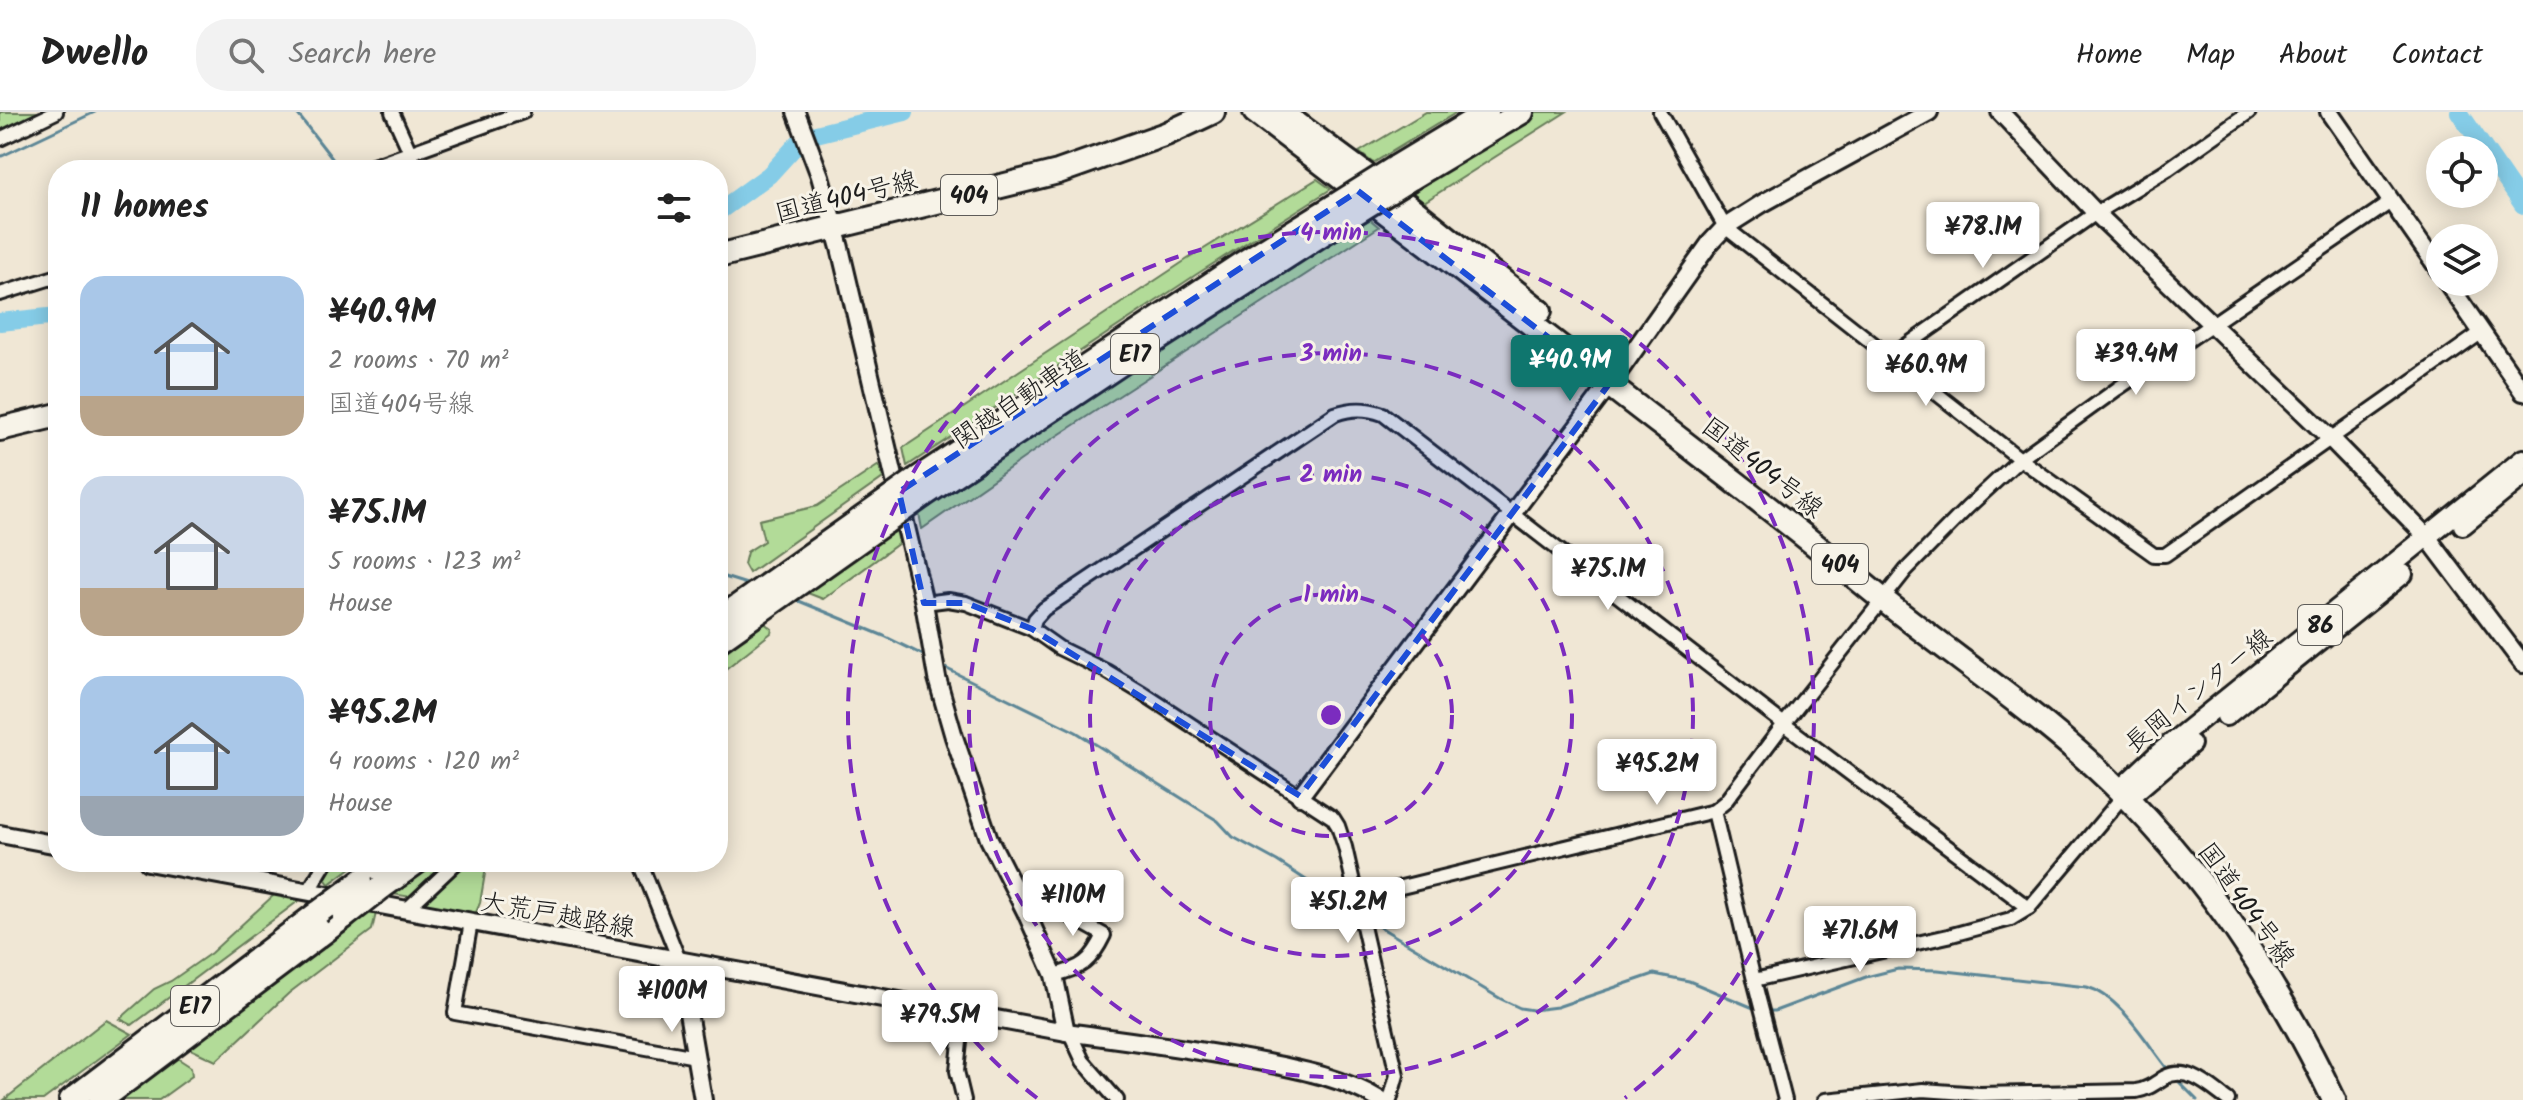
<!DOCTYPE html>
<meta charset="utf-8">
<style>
:root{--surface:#fff;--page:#f2f2f2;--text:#222;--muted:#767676;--line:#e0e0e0;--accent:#0f766e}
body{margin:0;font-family:Kalam,"Klee One",sans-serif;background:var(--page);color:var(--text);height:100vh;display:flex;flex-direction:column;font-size:30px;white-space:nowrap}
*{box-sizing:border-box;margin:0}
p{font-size:26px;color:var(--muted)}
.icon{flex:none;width:44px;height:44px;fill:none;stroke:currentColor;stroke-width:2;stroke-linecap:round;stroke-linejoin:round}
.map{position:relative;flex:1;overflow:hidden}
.drawer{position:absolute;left:48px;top:48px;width:680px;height:712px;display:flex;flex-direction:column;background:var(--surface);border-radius:32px;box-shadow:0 4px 20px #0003}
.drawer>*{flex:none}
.tools{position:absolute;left:2426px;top:24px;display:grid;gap:16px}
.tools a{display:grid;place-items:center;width:72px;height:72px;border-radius:50%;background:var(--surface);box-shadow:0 4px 20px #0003;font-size:40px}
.price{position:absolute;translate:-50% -68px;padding:0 18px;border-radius:8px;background:#fff;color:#222;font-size:26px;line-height:52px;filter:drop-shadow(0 2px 4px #0008)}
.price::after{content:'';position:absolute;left:50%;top:48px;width:24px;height:18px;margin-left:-12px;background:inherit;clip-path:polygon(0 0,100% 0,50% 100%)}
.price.selected{background:var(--accent);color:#fff}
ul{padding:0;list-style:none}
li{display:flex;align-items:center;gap:24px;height:200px;padding:0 32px}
li span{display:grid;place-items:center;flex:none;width:224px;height:160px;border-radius:24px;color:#555}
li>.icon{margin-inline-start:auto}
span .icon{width:96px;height:96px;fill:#fffc;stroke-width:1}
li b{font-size:34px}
h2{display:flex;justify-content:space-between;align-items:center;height:96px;padding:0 32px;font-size:34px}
header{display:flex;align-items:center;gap:48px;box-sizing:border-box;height:112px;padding:0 40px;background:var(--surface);border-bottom:2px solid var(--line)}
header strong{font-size:38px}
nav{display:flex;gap:44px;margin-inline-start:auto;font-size:28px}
.search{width:560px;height:72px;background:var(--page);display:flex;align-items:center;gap:20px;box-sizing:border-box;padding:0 28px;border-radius:32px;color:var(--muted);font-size:30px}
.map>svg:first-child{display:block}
.green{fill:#b2db98;stroke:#677c5a;stroke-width:2}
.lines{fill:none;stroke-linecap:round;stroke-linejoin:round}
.stream{stroke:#5b8696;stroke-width:3}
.river{stroke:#85cce7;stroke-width:18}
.street-casing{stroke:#1c1c1c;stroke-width:18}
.secondary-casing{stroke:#1c1c1c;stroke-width:22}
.primary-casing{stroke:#1c1c1c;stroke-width:24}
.highway-casing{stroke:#1c1c1c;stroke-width:28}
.street{stroke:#f7f3e8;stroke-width:12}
.secondary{stroke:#f7f3e8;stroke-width:16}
.primary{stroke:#f7f3e8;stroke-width:18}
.highway{stroke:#f7f3e8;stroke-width:22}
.highway-bridge-casing{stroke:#1c1c1c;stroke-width:28;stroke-linecap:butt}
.highway-bridge{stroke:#f7f3e8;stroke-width:22}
.marked{fill:#1d4ed8;fill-opacity:0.2;stroke:#1d4ed8;stroke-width:6;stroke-dasharray:16 10;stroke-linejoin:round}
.ring{fill:none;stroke:#7b2cbf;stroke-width:4;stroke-dasharray:14 10}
.labels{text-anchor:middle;stroke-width:6;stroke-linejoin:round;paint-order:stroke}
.shield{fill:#f7f3e8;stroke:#5e5c59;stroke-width:2}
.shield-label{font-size:24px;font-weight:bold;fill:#1c1c1c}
.street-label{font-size:26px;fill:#1c1c1c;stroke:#f7f3e8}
.centre{fill:#7b2cbf;stroke:#f7f3e8;stroke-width:4}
.ring-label{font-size:24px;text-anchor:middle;font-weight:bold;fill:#7b2cbf;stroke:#f7f3e8;stroke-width:6;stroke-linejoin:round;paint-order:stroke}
</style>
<header>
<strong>Dwello</strong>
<div class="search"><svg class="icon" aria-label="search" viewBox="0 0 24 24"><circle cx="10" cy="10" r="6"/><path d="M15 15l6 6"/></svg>Search here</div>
<nav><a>Home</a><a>Map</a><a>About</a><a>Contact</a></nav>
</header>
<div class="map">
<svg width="2523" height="988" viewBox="0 0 2523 988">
<rect width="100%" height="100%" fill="#f0e7d5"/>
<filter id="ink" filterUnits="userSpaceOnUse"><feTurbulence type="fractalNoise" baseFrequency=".0125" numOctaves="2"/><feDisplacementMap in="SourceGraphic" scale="16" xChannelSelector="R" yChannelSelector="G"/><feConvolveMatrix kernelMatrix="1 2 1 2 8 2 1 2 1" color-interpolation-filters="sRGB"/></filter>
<g filter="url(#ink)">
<g class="green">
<path d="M0,0H38L0,18Z"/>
<path d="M1426,0H1457L1373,51L1359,40Z"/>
<path d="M1537,0H1566L1424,90L1409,77Z"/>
<path d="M1317,67L1331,77L1197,162L907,354L903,336L1186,148Z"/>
<path d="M1366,104L1379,115L1037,337L922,417L918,396Z"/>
<path d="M879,353L883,366L749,461L744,452L747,440L764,429L759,408L817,394Z"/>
<path d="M895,412L899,431L823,487L800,478Z"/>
<path d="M759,507L772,517L771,521L718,563V538Z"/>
<path d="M331,750H359L329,772L324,765Z"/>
<path d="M427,750H448L411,785L386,781Z"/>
<path d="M463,750H487L480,791L475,803L423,794L426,785Z"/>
<path d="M275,782L301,787L132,913L120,907L154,877L171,869L211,841Z"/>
<path d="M362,798L376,801L372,818L289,881L216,949L182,933Z"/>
<path d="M106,908L132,922L43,988H4Z"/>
<path d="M174,944L191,955L192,964L159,988H118Z"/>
</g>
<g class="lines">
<g class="stream">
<path d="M296,0L341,58"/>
<path d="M0,45L95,0"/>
<path d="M718,463L753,474"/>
<path d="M794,487L884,524L927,545"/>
<path d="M943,555L1076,620L1218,709L1233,725L1277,749L1355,800"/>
<path d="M1368,808L1501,887L1520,896L1533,898L1557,895L1654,862L1689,869L1756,897"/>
<path d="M1768,899H1775L1866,865L1898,857L1938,858L2087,875C2121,884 2148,934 2170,960"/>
<path d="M2175,966L2197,988"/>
</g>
<g class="river">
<path d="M2459,0L2523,93"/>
<path d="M718,100L769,63L801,28L816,22L905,0"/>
<path d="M0,210L58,204"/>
</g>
<g class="street-casing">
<g id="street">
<path d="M392,0L418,58"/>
<path d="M1660,0L1725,115L2020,347L2154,443H2165L2482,220"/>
<path d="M0,27L56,0"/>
<path d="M362,58L523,0"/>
<path d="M0,182L58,164"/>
<path d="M1890,245L2096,101L2168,57L2249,0"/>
<path d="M924,491L948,488L966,491L1032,517L1059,536L1106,559L1144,582L1333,706L1338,714L1345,735L1397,963L1390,988"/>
<path d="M1032,517L1035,507L1044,497L1335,302C1352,296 1366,296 1383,302L1784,612L2029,796L2124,683"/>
<path d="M1714,699L1754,868"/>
<path d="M640,750L679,848"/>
<path d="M308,780L326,750"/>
<path d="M1356,786L1714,699L1725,690L1784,612L1906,458L1967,396L2020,347L2117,277L2392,89"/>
<path d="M405,799L457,750"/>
<path d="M1026,800L1044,793H1050L1104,823C1091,850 1082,856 1054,863"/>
<path d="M471,810L455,901L696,945"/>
<path d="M963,901L957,959L964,988"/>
<path d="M1070,921L1083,949L1117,988"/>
<path d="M1785,988L1754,868L1948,824L2011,807L2029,796"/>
<path d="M1825,988L1923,978L1980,982L2136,979C2149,977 2155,971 2165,965C2188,953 2211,976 2228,988"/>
</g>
</g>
<g class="secondary-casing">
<g id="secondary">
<path d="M796,0L820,64L840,136L924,491L937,566L954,625L989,727L1026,800L1054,863L1066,920"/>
<path d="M2000,0L2096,101L2331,327L2428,426L2523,552"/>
<path d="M2329,0L2440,159"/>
<path d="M2447,170L2523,280"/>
<path d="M1300,684L1618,261L1710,131L1725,115L1763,91L1929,0"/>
<path d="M0,722L58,733"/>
<path d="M148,750L1066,920C1131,929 1197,937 1262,950C1302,958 1344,966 1380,988"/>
<path d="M679,848L703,988"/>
</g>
</g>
<g class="primary-casing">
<g id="primary">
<path d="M2463,413L2523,364"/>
<path d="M2226,604L2403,462"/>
<path d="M2124,683L2127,671L2158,642L2523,347"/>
<path d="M2124,683L2136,679L2191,632"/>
</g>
</g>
<g class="highway-casing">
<g id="highway">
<path d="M1255,0C1373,90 1491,180 1608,272C1696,340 1785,407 1871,478C1955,547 2048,606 2125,684C2212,772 2281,877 2334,988"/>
<path d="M1281,0L1411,96L1540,199"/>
<path d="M1396,55L1487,0"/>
<path d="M1410,67L1522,0"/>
<path d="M718,144L1058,60L1166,22L1213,0"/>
<path d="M0,317L58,303"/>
<path d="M917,367L1241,152L1334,94"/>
<path d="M924,383L1149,233L1349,105"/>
<path d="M718,508L882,392"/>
<path d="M718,529L886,410"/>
<path d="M361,769L387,750"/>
<path d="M381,776L417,750"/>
<path d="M71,988L319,800"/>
<path d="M101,988L344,805"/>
</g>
</g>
<use href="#street" class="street"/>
<use href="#secondary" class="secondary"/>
<use href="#primary" class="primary"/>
<use href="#highway" class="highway"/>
<g class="highway-bridge-casing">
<g id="highway-bridge">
<path d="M1334,94L1396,55"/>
<path d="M1349,105L1410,67"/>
<path d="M882,392L917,367"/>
<path d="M886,410L924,383"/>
<path d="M319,800L361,769"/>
<path d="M344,805L381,776"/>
</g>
</g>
<use href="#highway-bridge" class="highway-bridge"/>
</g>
</g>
<path class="marked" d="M1358,79L1609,272L1300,684L1032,517L966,491H924L899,380Z"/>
<g class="ring">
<circle cx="1331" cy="603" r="121"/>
<circle cx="1331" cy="603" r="241"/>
<circle cx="1331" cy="603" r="362"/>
<path d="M1037 986A483 483 0 1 1 1625 986"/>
</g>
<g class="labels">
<g class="shield">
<rect x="941" y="63" width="56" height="40" rx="6"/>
<rect x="1111" y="222" width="48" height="40" rx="6"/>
<rect x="1812" y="432" width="56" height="40" rx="6"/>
<rect x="2298" y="493" width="44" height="40" rx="6"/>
<rect x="171" y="874" width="48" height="40" rx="6"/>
</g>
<g class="shield-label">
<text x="969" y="91">404</text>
<text x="1135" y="250">E17</text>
<text x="1840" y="460">404</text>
<text x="2320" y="521">86</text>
<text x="195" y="902">E17</text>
</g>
<g class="street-label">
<text transform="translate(846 84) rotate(-14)" y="9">国道404号線</text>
<text transform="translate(1019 286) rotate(-34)" y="9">関越自動車道</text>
<text transform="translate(1763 355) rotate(38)" y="9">国道404号線</text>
<text transform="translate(2198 578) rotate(-39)" y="9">長岡インター線</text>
<text transform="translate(2247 792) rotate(54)" y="9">国道404号線</text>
<text transform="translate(558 802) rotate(10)" y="9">大荒戸越路線</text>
</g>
</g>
<circle cx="1331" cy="603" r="12" class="centre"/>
<g class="ring-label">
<text x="1331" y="128">4 min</text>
<text x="1331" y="249">3 min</text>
<text x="1331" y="370">2 min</text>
<text x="1331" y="490">1 min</text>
</g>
</svg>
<div class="tools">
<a><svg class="icon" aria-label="locate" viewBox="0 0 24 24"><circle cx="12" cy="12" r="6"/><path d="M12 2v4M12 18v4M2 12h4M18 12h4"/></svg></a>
<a><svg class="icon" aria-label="layers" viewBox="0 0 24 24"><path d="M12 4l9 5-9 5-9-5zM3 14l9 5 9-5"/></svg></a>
</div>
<b class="price" style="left:1983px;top:158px">¥78.1M</b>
<b class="price" style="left:2136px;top:285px">¥39.4M</b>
<b class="price selected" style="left:1570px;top:291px">¥40.9M</b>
<b class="price" style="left:1926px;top:296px">¥60.9M</b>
<b class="price" style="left:1608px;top:500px">¥75.1M</b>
<b class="price" style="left:1657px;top:695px">¥95.2M</b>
<b class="price" style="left:1073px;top:826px">¥110M</b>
<b class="price" style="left:1348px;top:833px">¥51.2M</b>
<b class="price" style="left:1860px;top:862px">¥71.6M</b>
<b class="price" style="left:672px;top:922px">¥100M</b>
<b class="price" style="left:940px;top:946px">¥79.5M</b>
<section class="drawer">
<h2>11 homes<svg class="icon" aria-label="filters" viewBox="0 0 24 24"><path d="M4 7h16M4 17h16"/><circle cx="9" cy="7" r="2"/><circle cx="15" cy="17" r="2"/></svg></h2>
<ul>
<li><span style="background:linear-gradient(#a9c7e8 75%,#b9a48a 0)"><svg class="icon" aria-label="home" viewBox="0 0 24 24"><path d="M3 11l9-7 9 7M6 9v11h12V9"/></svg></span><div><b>¥40.9M</b><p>2 rooms · 70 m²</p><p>国道404号線</p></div></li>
<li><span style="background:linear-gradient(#c9d6e8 70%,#b9a48a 0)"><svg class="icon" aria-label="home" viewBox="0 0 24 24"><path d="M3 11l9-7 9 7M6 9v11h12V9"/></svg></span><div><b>¥75.1M</b><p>5 rooms · 123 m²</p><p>House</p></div></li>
<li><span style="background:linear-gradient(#a9c7e8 75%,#9aa5b1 0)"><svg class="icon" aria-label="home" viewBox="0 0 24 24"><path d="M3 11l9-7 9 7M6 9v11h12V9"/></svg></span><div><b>¥95.2M</b><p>4 rooms · 120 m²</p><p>House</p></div></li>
</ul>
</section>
</div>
